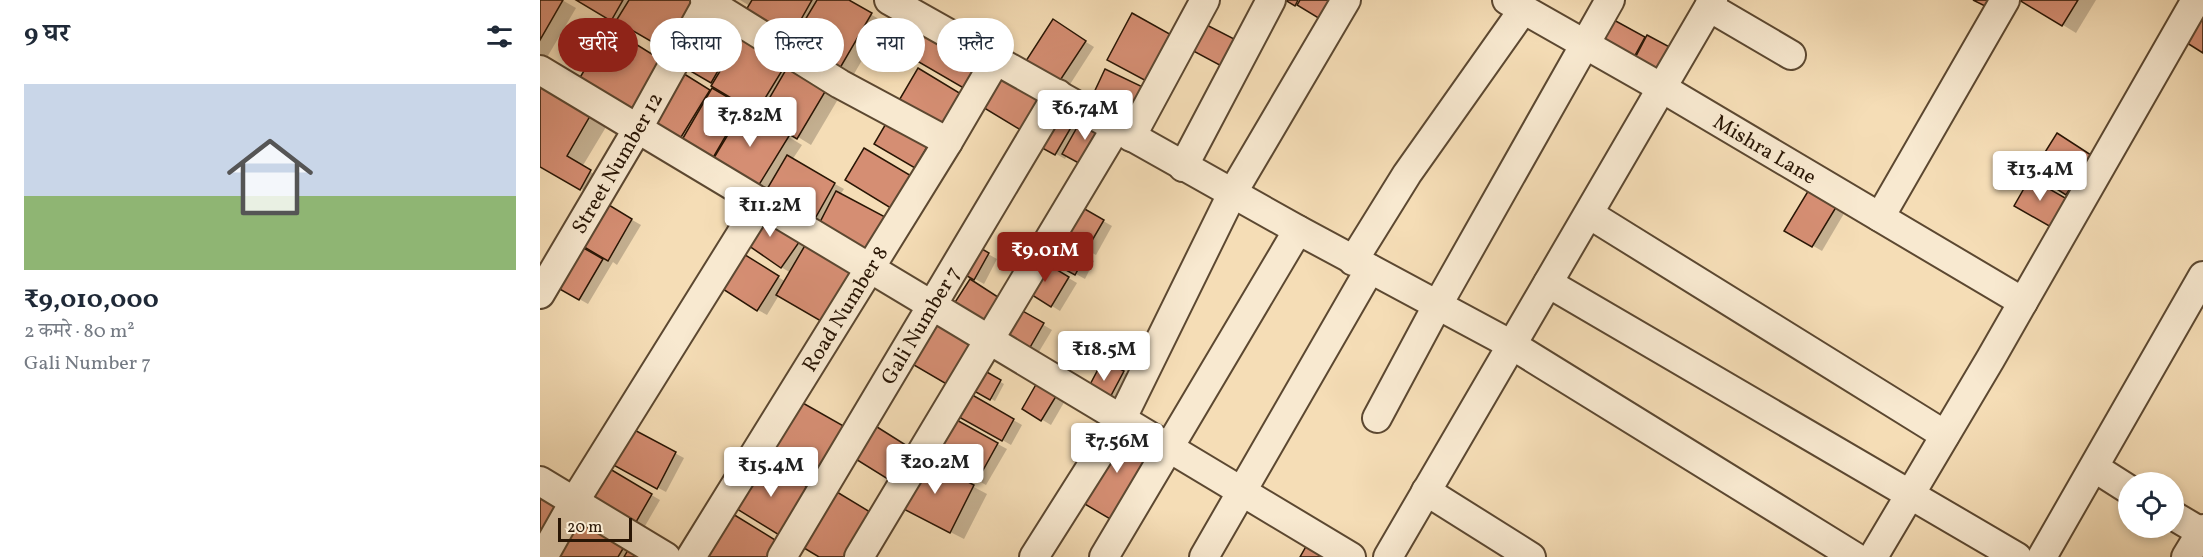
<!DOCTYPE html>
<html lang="hi">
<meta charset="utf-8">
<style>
:root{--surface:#fff;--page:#f2f2f3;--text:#1f2937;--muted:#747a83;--accent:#8f2418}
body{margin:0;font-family:Vollkorn,"Noto Serif Devanagari",serif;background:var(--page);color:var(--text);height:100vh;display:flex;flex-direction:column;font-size:22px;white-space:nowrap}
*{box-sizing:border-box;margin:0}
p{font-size:20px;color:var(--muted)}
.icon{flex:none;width:33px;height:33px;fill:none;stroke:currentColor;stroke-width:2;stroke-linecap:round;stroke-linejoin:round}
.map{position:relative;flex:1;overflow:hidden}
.sheet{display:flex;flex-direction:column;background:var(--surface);width:540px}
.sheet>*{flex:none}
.banner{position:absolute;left:18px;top:18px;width:570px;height:54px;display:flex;gap:12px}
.buttons{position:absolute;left:1578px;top:472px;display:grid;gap:12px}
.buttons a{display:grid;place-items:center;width:66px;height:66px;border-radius:50%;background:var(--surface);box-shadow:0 3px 9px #0003;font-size:30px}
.scale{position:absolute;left:18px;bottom:15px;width:74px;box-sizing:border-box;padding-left:6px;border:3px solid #291605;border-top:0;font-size:16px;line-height:21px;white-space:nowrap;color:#291605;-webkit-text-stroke:4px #f8e9d0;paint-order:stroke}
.price{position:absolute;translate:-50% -51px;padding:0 14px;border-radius:6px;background:#fff;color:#222;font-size:20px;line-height:39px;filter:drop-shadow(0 2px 3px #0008)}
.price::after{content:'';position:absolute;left:50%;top:36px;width:18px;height:14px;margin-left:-9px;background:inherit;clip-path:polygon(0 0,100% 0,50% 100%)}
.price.current{background:var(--accent);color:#fff}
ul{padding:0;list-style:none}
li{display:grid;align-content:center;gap:12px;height:318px;padding:0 24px}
li span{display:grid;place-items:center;height:186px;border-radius:0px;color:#555}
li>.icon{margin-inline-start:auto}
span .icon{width:108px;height:108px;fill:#fffc;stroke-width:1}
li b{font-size:26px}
h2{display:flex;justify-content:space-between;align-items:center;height:72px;padding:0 24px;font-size:26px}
.chip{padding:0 21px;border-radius:27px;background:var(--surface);box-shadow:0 3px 9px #0003;font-size:21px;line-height:54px}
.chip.current{background:var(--accent);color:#fff}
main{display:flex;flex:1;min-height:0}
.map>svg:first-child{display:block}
.shadow{fill:#0003}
.building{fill:#d58e73;stroke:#291605;stroke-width:1.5}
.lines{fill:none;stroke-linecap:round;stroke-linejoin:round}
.minor-casing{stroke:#5c4831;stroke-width:32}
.minor{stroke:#f8e9d0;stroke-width:28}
.labels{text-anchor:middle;stroke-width:4.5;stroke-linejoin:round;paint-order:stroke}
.street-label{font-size:21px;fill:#291605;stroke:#f8e9d0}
</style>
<main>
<section class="sheet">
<h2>9 घर<svg class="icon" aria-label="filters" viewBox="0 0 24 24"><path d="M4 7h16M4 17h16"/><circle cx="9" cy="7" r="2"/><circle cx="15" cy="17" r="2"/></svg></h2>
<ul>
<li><span style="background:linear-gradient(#c9d6e8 60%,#8fb573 0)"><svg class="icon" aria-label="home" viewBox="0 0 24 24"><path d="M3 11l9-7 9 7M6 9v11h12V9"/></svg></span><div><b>₹9,010,000</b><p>2 कमरे · 80 m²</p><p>Gali Number 7</p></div></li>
</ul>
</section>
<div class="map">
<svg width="1663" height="557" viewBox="0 0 1663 557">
<rect width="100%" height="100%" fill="#f5ddb6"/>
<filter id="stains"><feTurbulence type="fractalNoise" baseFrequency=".00333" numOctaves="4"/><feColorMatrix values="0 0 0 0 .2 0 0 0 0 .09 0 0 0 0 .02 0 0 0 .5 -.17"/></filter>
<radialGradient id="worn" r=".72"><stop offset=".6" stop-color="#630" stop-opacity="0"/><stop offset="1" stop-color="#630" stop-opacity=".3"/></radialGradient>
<g class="shadow">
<path d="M0,0H22L36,8L6,59L0,56Z"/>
<path d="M38,0H152L304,89L271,145L137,62L140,57Z"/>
<path d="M200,0H306L344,22L314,74L208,10L210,6Z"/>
<path d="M1482,0H1556L1536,33Z"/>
<path d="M1063,16L1107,40L1136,80L1053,35Z"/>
<path d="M522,27L554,47L527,89L518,84Z"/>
<path d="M83,38L262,145L252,160L304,189L300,195L338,258L142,145Z"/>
<path d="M0,88L66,127L42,167L66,181L57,198L0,165Z"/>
<path d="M438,102L548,119L525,159L495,142L498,138Z"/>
<path d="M1518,135L1560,161L1536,199L1527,194Z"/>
<path d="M1274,185L1309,205L1282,251L1246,230Z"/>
<path d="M59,201L101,225L77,265L73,262L48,304L11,283Z"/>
<path d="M537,206L572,226L556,255L520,235Z"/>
<path d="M221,210L270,244L227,315L218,310L204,255L246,282L251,273L241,267Z"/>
<path d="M514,239L554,261L545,279L504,256Z"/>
<path d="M430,244L457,259L444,284L417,269Z"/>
<path d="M500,261L537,283L520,311L483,288Z"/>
<path d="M473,307L512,330L494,360Z"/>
<path d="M443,372L464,384L455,401L433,388L429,395L482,425L471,445L412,411L422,392Z"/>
<path d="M583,372L592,377L576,409L547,393Z"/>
<path d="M499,383L526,399L511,425L484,409Z"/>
<path d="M406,416L467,449L446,485L387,452Z"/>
<path d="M88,428L144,458L126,492L70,462Z"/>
<path d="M318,436L387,462L447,494L424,539L371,512L366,488L310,453L290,489L282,557V498Z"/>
<path d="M65,468L120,500L101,533Z"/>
<path d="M34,512L98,557H21Z"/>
</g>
<g class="building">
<path d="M0,0H23L0,40Z"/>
<path d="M36,0H83L71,21Z"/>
<path d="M89,0H155L126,50L76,21Z"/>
<path d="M212,0H272L251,37L206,10Z"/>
<path d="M277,0H309L332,13L300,68L253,40Z"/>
<path d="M745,0H758L755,6Z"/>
<path d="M760,0H788L800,7L790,25L757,5Z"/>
<path d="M1433,0H1450L1447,7Z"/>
<path d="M1479,0H1538L1522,26Z"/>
<path d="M168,5L204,26L171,83L135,62Z"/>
<path d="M1651,12L1663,19V53L1636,36Z"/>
<path d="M592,13L635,37L610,83L567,60Z"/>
<path d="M1063,14L1105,37L1093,59L1051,36Z"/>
<path d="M370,18L444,61L427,90L353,47Z"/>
<path d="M513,19L546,41L517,85L484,64Z"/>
<path d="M657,20L700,42L687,69L644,46Z"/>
<path d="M70,28L123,61L89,116L36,84Z"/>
<path d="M206,28L251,56L216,113L171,86Z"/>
<path d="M1107,35L1139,52L1126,77L1094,60Z"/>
<path d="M254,56L292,80L257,139L219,116Z"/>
<path d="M133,67L170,90L138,142L103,121Z"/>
<path d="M458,67L511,100L489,135L436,103Z"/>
<path d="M378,68L426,97L402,137L354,109Z"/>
<path d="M565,69L609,90L595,120L551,99Z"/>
<path d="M0,87L50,116L27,156L51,170L40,190L0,167Z"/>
<path d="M172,88L203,106L170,163L139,145Z"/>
<path d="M518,99L540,112L515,155L493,143Z"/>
<path d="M204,108L249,136L217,188L172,161Z"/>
<path d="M351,115L392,138L375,168L334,144Z"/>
<path d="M544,115L568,129L546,167L522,154Z"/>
<path d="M1517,133L1551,155L1526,195L1492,173Z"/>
<path d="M324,148L373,177L354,210L305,180Z"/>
<path d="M247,155L295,183L272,224L223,196Z"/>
<path d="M1490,178L1527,199L1511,227L1474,206Z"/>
<path d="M1273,183L1301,199L1272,247L1244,231Z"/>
<path d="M296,191L347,218L328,254L277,228Z"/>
<path d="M59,199L92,219L68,261L34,241Z"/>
<path d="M536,204L564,220L546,251L518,235Z"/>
<path d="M220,208L262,238L241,268L199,239Z"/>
<path d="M513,237L546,255L535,275L502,257Z"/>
<path d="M33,242L63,259L39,300L9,283Z"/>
<path d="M267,242L317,271L286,324L236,295Z"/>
<path d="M430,242L449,253L434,280L415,269Z"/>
<path d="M194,248L239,276L217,311L172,282Z"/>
<path d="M499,259L529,277L511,307L481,288Z"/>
<path d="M430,279L461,299L442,330L410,310Z"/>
<path d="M472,305L504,323L485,356L453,338Z"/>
<path d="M388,313L441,345L415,389L362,358Z"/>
<path d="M563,360L584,371L566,405L545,394Z"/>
<path d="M438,367L461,380L450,400L427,387Z"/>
<path d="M498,381L518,393L501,421L482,409Z"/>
<path d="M422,389L474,419L462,441L410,412Z"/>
<path d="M254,398L307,428L276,483L223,453Z"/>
<path d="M406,414L458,443L437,481L385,453Z"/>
<path d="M326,420L380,454L359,486L306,453Z"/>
<path d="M579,425L620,449L577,523L533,497Z"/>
<path d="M87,426L136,452L117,489L68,462Z"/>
<path d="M219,457L274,491L244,538L189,504Z"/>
<path d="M380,457L434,485L410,533L356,505Z"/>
<path d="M65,466L112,494L92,529L45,501Z"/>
<path d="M287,486L335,515L310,557H279L254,542Z"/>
<path d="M0,495L19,508L4,535L0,532Z"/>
<path d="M33,510L87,542L78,557H18Z"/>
<path d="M188,511L240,543L232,557H159Z"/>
<path d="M768,543L793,557H760Z"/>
<path d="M88,550L101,557H84Z"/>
</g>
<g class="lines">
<g class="minor-casing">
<g id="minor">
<path d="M165,0L300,84L408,142"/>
<path d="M349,0L758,230L972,345L1315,557"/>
<path id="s1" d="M967,0L1122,88L1483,302"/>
<path d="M1169,7L1251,55"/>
<path d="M0,70L811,557"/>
<path d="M591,137L665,0"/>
<path d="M643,167L731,0"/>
<path d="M1049,214L1405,435"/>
<path d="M1340,217L1465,0"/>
<path d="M813,261L867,174L983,10"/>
<path d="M1008,283L1477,557"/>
<path id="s2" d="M0,294L98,128L169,0"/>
<path d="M837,418L897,306L1070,0"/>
<path d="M1555,468L1588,489"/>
<path d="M0,481L126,557"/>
<path d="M886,491L991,557"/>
<path d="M1634,516L1661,532"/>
<path d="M3,557L34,502L221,202"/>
<path id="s3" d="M151,557L408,142L456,60"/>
<path id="s4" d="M242,557L518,94"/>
<path d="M319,557L576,128"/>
<path d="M494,557L582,418L693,192L806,0"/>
<path d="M564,557L758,230"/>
<path d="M664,557L830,269"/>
<path d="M848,557L1173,0"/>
<path d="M1333,557L1451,358L1656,0"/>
<path d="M1502,557L1663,276"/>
<path d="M1646,557L1663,529"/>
</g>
</g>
<use href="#minor" class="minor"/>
</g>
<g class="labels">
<g class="street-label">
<text dy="7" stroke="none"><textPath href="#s1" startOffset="298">Mishra Lane</textPath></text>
<text dy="7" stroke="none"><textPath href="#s2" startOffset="152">Street Number 12</textPath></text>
<text dy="7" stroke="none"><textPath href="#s3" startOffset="292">Road Number 8</textPath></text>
<text dy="7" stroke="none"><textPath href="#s4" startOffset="270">Gali Number 7</textPath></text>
</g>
</g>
<rect width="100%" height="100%" filter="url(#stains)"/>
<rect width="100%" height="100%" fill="url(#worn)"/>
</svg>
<div class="buttons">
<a><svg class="icon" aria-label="locate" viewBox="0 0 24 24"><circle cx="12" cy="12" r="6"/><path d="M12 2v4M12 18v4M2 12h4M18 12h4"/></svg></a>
</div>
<div class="scale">20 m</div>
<b class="price" style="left:545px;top:141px">₹6.74M</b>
<b class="price" style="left:210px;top:148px">₹7.82M</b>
<b class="price" style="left:1500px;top:202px">₹13.4M</b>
<b class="price" style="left:230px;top:238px">₹11.2M</b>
<b class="price current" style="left:505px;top:283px">₹9.01M</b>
<b class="price" style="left:564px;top:382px">₹18.5M</b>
<b class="price" style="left:577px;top:474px">₹7.56M</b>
<b class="price" style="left:395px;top:495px">₹20.2M</b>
<b class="price" style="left:231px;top:498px">₹15.4M</b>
<div class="banner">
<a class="chip current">खरीदें</a>
<a class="chip">किराया</a>
<a class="chip">फ़िल्टर</a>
<a class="chip">नया</a>
<a class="chip">फ़्लैट</a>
</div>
</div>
</main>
